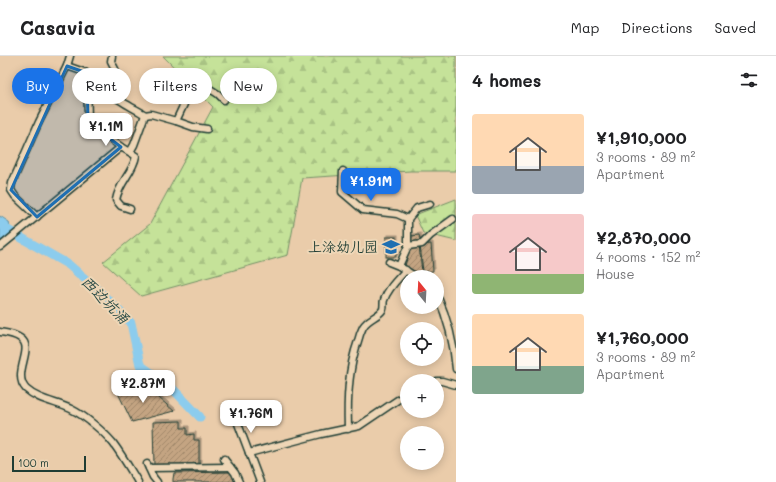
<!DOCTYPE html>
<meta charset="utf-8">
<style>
:root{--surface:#fff;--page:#f6f6f6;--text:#202124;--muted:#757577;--line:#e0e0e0;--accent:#1a73e8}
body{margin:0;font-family:Mali,"LXGW WenKai TC",sans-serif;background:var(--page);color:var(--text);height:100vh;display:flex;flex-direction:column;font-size:15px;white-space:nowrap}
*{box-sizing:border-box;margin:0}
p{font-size:13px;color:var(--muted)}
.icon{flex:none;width:22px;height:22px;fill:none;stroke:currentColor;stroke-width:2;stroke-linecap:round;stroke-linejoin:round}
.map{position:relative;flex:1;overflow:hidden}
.sheet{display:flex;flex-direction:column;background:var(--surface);width:320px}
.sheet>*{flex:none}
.top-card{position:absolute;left:12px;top:12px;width:380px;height:36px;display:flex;gap:8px}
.needle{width:26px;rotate:342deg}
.controls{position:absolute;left:400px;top:214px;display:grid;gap:8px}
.controls a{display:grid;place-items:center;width:44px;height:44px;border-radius:50%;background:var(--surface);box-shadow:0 2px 10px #0003;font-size:20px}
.scale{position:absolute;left:12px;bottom:10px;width:74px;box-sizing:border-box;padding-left:4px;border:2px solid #1f3d34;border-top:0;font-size:11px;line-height:14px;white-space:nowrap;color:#1f3d34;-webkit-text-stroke:3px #eed6b6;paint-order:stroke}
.price{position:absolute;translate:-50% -34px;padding:0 9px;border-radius:8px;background:#fff;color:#222;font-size:13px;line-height:26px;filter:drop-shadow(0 1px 2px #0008)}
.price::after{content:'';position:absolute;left:50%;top:24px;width:12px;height:9px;margin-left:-6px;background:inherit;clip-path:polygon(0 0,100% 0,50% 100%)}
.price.on{background:var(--accent);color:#fff}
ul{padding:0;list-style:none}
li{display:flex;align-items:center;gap:12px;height:100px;padding:0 16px}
li span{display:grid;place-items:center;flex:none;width:112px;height:80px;border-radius:4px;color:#555}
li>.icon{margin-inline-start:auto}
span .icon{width:48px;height:48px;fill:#fffc;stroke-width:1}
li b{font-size:17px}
h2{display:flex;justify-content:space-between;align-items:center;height:48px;padding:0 16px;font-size:17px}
.chip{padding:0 14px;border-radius:18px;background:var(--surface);box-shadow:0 2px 10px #0003;font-size:14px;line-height:36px}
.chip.on{background:var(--accent);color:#fff}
header{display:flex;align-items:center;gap:24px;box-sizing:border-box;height:56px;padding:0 20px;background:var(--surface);border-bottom:1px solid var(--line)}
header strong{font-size:19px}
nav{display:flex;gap:22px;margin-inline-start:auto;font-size:14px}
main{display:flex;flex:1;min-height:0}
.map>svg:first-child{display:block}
.forest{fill:url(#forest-firs);stroke:#729066}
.water{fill:#8ccced;stroke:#6093a3}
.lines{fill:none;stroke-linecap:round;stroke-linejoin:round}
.river{stroke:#8ccced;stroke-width:9}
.building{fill:url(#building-hatch);stroke:#1f3d34;filter:url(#shadow)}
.minor-casing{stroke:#1f3d34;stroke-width:9}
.minor{stroke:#eed6b6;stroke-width:6}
.marked{fill:#1f6fb2;fill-opacity:0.2;stroke:#1f6fb2;stroke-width:3;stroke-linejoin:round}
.labels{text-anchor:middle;stroke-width:4;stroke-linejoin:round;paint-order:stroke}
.poi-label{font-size:14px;fill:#1f3d34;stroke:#eed6b6;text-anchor:end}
.water-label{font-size:15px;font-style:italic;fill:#2a4b46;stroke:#eed6b6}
</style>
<header>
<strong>Casavia</strong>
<nav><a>Map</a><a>Directions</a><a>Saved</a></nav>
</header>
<main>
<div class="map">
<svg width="456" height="426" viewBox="0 0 456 426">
<defs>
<pattern id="forest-firs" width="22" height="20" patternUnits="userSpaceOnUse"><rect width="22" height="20" fill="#c5e299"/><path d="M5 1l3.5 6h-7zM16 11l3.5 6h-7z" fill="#a9c384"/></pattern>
<pattern id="building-hatch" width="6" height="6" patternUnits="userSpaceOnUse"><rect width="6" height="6" fill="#c4a482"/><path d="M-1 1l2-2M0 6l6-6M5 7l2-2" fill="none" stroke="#9f876b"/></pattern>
<filter id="shadow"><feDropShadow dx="2" dy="-2" stdDeviation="0" flood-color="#0004"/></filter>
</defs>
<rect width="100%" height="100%" fill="#eaccaa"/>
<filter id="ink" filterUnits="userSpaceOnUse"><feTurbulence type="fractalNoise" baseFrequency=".025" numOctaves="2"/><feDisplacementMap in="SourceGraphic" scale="8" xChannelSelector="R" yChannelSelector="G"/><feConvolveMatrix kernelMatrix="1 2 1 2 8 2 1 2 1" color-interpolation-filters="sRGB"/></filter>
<g filter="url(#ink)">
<g class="forest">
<path d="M163,0H456V115H410L302,122L288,199L141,240L103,206L150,168L213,51Z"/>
<path d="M456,143V185L423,177L415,159Z"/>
</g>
<path class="water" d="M0,160L9,166L11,178L0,185Z"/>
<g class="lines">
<path class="river" d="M0,166L6,173L69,209L101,237L131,267L140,309L170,330L200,361"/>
</g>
<g class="building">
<path d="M419,179L421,187L411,188V180Z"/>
<rect x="386" y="181" width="10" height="20"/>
<path d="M431,188L433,215L423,216L420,189Z"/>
<path d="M419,189L422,216H416L405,210L410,190Z"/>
<path d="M144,329L174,355L132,366L118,337Z"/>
<path d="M181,365V372H187V379L194,378V384H199V409L154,410L153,366Z"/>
<path d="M232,416L237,426H173V423L174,417Z"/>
</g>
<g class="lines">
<g class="minor-casing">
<g id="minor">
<path d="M112,0L111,5L116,15L113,22L114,26L113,35L114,41C120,43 123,47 128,49C134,53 140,55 145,59L151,58L176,65L193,71L207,73"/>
<path d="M67,10L87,17L88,66L121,91L136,100C133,117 119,126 116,144L121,150L130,153"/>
<path d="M176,65L184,48L186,37L196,23H199L207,31L218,38L224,44"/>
<path d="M130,96L134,89L145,59"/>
<path d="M343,115L342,136L363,154L397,158L408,163"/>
<path d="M37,161L15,140L11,134L12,127L39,66L67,10L70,0"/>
<path d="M408,190V163L417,152L430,148"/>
<path d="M0,191L121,91"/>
<path d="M389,206L399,210L416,221"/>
<path d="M399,210L408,190L422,188L431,179L453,163"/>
<path d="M437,239C447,261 454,289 456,313"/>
<path d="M0,276C7,277 15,278 20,282C36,292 11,317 26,333C38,344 56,346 71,353C85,360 103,375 113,387C122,399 130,413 138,426"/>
<path d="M437,325H442L456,329"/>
<path d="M237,365L260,426"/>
<path d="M348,373C347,343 348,313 358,285C359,281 361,275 363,271C368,262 379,261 383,253C384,250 383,246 384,244C388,232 398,223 406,214"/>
<path d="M249,397L321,378L359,370L399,343L407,339"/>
<path d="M224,403L235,417L239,426"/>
<path d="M147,408L153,421L157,426"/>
<path d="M149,412L230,411"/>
</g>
</g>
<use href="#minor" class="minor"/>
</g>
</g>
<path class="marked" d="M67,10L87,17L88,66L121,91L37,161L11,134Z"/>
<defs>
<g id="school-bare" transform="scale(1.38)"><path d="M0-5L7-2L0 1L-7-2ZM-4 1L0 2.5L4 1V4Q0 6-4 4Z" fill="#1f6fb2" stroke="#eed6b6" stroke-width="2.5" paint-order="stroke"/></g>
</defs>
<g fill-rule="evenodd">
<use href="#school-bare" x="391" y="191"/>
</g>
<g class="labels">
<g class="poi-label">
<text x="378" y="196">上涂幼儿园</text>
</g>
<g class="water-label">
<text transform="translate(105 244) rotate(45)" y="5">西边坑涌</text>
</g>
</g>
</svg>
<div class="controls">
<a><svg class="needle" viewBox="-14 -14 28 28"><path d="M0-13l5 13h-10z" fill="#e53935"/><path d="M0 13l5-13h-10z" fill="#757577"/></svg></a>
<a><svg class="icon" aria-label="locate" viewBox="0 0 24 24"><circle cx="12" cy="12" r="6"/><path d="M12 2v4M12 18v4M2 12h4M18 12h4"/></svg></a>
<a>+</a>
<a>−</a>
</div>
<div class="scale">100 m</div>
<b class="price" style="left:106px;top:91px">¥1.1M</b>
<b class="price on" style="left:371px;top:146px">¥1.91M</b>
<b class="price" style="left:143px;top:348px">¥2.87M</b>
<b class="price" style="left:251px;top:378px">¥1.76M</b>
<div class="top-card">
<a class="chip on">Buy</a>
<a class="chip">Rent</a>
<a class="chip">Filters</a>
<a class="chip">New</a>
</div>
</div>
<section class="sheet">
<h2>4 homes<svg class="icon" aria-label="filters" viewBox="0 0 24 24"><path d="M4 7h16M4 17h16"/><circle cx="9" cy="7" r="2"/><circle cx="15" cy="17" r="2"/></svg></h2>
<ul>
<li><span style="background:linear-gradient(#ffd9b3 65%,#9aa5b1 0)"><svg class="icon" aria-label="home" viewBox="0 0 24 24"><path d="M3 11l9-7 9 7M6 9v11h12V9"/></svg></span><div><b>¥1,910,000</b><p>3 rooms · 89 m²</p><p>Apartment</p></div></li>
<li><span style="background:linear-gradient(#f6c9c9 75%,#8fb573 0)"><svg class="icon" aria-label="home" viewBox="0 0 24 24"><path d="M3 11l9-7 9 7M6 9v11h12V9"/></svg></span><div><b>¥2,870,000</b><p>4 rooms · 152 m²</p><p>House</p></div></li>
<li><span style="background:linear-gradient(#ffd9b3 65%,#7fa58c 0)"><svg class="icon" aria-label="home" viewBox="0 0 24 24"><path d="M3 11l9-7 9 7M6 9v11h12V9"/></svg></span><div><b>¥1,760,000</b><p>3 rooms · 89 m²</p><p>Apartment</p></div></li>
</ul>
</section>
</main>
